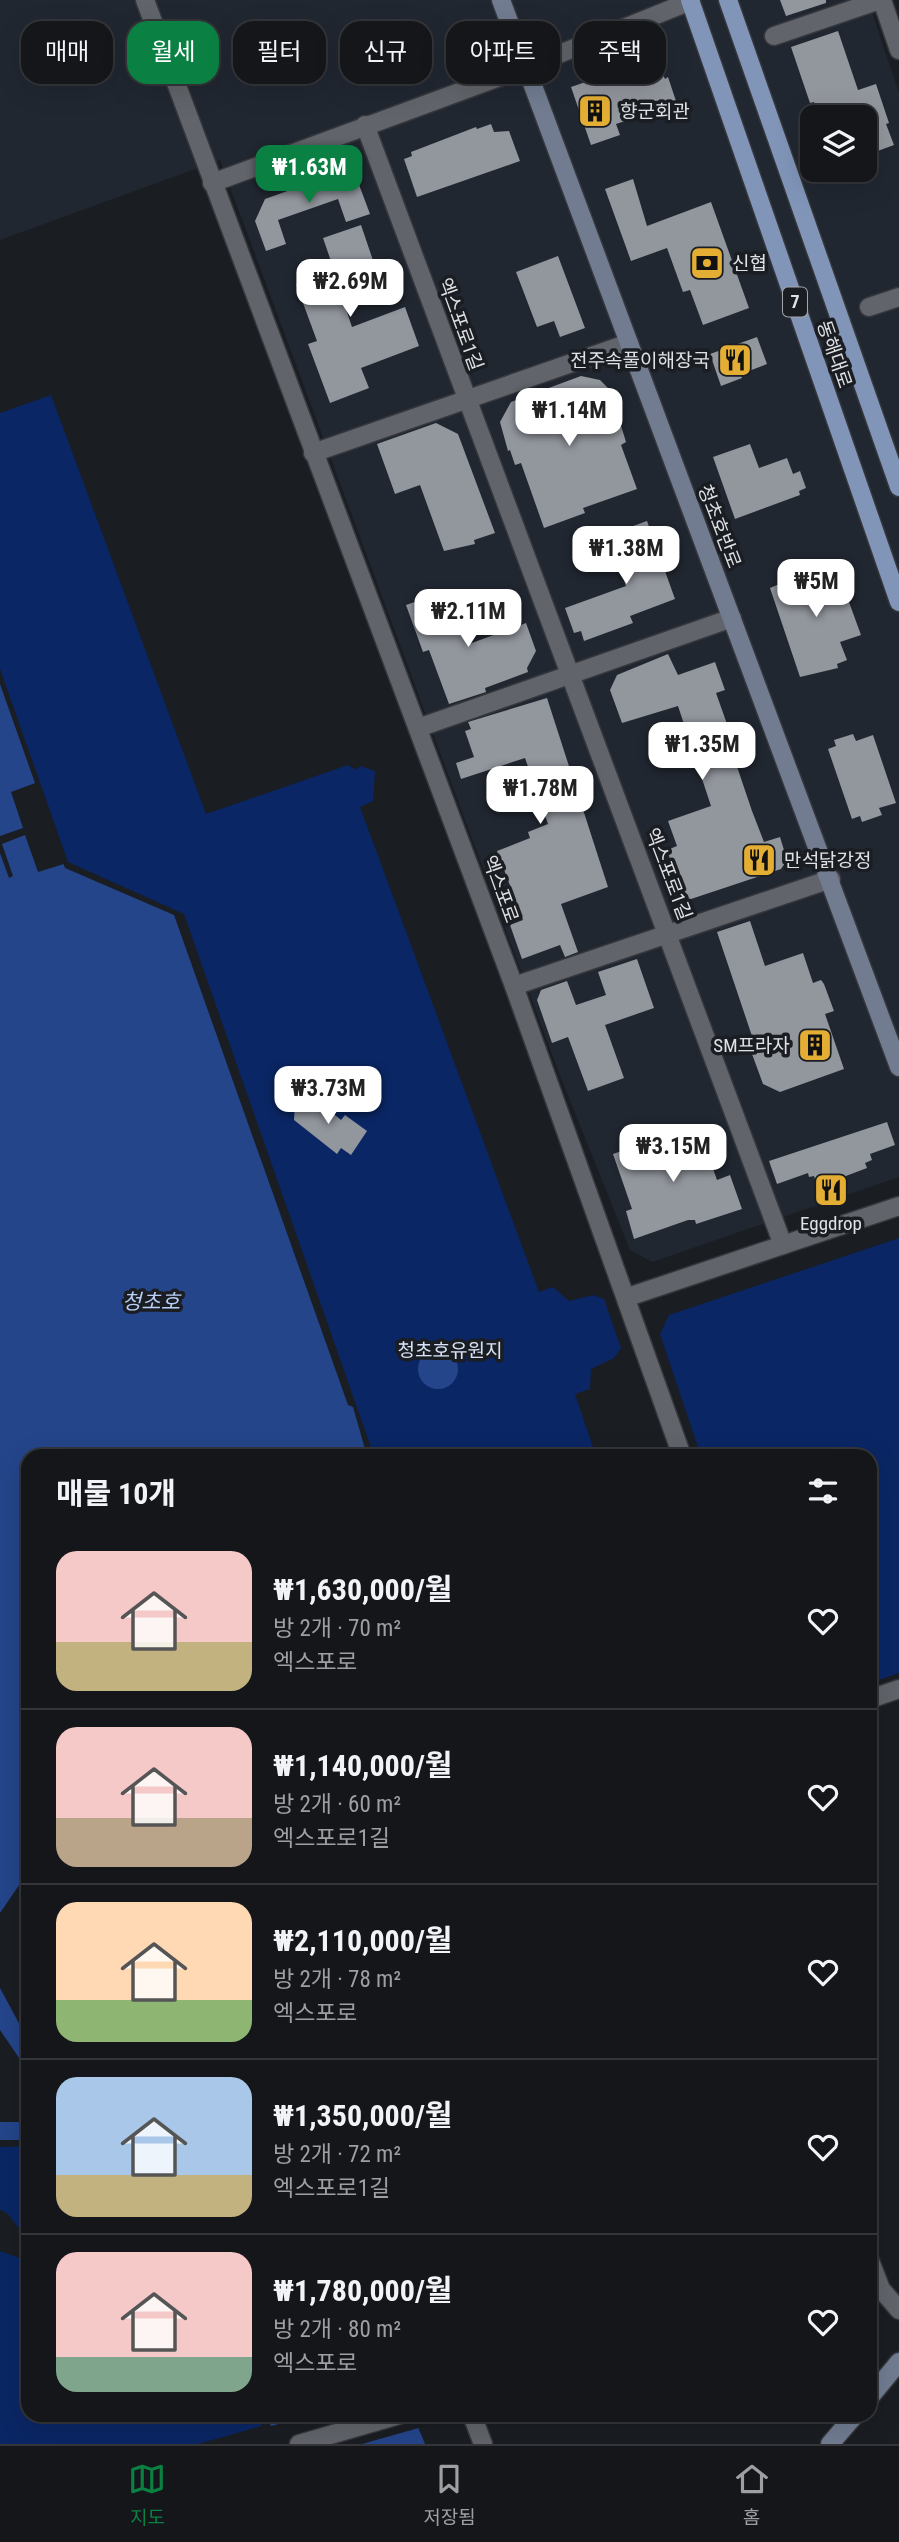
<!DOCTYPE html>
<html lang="ko">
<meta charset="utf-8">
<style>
:root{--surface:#14161a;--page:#212327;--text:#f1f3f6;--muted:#9d9fa2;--line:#333539;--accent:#0b8043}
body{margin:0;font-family:"Roboto Condensed","Noto Sans KR",sans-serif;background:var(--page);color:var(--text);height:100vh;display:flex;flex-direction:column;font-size:26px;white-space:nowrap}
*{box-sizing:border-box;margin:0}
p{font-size:23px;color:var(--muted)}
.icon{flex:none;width:38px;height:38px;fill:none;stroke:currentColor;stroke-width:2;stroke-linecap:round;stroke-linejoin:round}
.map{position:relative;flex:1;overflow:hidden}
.side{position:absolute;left:21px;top:1449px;width:856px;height:973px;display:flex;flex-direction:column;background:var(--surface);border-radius:21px;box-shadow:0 7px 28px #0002,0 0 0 2px var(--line)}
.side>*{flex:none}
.banner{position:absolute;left:21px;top:21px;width:858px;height:63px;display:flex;gap:14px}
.buttons{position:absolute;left:800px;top:105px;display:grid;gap:14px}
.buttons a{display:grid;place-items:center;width:77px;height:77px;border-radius:14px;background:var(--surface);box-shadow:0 7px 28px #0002,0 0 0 2px var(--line);font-size:35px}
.price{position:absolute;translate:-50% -60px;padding:0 16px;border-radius:14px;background:#fff;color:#222;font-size:23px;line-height:46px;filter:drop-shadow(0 2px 4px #0008)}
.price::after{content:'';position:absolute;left:50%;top:42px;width:21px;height:16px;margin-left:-10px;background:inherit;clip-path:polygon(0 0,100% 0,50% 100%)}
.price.active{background:var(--accent);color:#fff}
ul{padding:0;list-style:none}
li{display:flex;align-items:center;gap:21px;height:175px;padding:0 35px}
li+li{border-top:2px solid var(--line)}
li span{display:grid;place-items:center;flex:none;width:196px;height:140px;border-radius:21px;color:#555}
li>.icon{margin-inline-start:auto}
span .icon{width:84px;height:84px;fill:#fffc;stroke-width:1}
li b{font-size:30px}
h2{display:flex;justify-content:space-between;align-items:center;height:84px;padding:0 35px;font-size:30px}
.pill{padding:0 24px;border-radius:21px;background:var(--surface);box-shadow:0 7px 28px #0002,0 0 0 2px var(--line);font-size:24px;line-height:63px}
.pill.active{background:var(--accent);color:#fff}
.menu{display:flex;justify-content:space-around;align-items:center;height:98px;border-top:2px solid var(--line);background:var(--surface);font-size:19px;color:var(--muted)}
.menu a{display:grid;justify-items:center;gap:4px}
.menu .active{color:var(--accent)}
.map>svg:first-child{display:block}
.built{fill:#212731;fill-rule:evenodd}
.green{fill:#0a2664}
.water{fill:#24458a}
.pier{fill:#1a1d22}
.building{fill:#92969d}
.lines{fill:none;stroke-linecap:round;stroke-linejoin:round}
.street-casing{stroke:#36373c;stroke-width:21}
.secondary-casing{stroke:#36373c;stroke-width:21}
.primary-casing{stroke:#36373c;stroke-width:21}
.street{stroke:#61646a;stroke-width:18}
.secondary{stroke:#717c91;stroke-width:18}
.primary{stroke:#8195b9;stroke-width:18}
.labels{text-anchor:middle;stroke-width:7;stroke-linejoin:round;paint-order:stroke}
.shield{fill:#1a1d22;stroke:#a4a6aa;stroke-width:2}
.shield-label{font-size:18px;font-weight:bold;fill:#dfe1e5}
.poi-label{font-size:19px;fill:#dfe1e5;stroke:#1a1d22;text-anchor:start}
.street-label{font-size:19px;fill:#dfe1e5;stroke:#1a1d22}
.park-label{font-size:19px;fill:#d8e3f7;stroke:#1a1d22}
.water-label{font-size:21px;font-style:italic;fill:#b9cff7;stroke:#1a1d22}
</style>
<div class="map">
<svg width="899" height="2444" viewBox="0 0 899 2444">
<rect width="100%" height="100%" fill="#1a1d22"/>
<path class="built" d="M0,0H868L899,93V1177L652,1262L630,1250L559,1073L220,160L0,240ZM812,117H864V170H812Z"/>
<g class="green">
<path d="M51,395L206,814L348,765L356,770L360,766L375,771L373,801L360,807L539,1292L553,1287L569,1301L593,1295L604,1299L621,1348L614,1358L591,1369L590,1389L575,1394L596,1456H374L184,914L68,862L0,669V413Z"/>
<path d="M899,1238V1673L870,1683V1456H701L660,1334L669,1315Z"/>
<path d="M28,2146V2240L7,2213L0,2210V2147Z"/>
<path d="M0,2251L28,2261V2415H257L262,2426L198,2444H0Z"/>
</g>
<g class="water">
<path d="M0,684L65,868L174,915L348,1405L353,1407L367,1456H28V1872L0,1913Z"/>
<circle cx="438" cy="1369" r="20"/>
<path d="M0,1988L28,2040V2071L0,2030Z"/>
<rect x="0" y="2122" width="28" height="18"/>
<path d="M264,2415H413L425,2444H283Z"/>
</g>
<g class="pier">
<path d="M38,782L67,863L38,872L25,835L2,844L13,876L9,878L0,853V836L23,828L11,792Z"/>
<path d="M310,2415H417L422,2427L362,2444H278L268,2427Z"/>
</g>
<g class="building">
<path d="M780,0H826V3L786,16Z"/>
<path d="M838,31L858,90L876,84L889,123L886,124L894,145L864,156V117H820L814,102L810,103L791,47Z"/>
<path d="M662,72L665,79L668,77L677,104L616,124L620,135L591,145L571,87L600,77L602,82L627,74L630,83Z"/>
<path d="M491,124L494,132L509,131L520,161L417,197L404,159L412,156L411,152L476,127L477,129Z"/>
<path d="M335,174L358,182L370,214L346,222L338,199L278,220L286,244L266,251L255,221L265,199Z"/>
<path d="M633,179L647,226L711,202L749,308L703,325L690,290L683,292L667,248L631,261L605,189Z"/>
<path d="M361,225L379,278L340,292L352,327L405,307L419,346L361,368L369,388L330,403L308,344L317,341L296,284L334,270L323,238Z"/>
<path d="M558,256L585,328L560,337L554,321L537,327L516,272Z"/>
<path d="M757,337L767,364L741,374L742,378L721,386L710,354Z"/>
<path d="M581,376L600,380L610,390L626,442L621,445L637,489L583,508L585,513L544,528L521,463L515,465L510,450L508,451L500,422L511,402Z"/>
<path d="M436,423L458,434L495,533L474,540L475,544L444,551L420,485L395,494L377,444Z"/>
<path d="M750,444L759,468L787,458L793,474L800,471L806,488L799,491L800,495L735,519L713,457Z"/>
<path d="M647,521L675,599L630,616L633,623L584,641L581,631L574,633L565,608L626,586L608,535Z"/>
<path d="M834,561L861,635L840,642L847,660L837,664L838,668L800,677L770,588Z"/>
<path d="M450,590L469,644L526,623L536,651L527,668L528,672L485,688L486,692L449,704L429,650L423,652L406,605Z"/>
<path d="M668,654L678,675L715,662L725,690L716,693L732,738L728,740L752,811L764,842L780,837L787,860L781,869L676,904L666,876L675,873L667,850L677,846L668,821L711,806L678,706L622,723L610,690L617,675Z"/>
<path d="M547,698L608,887L561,904L578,952L565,957L560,945L522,959L510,925L523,920L497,851L530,838L528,832L548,824L525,758L461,779L456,763L474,757L465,731L471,729L468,722Z"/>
<path d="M853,734L856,741L873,735L896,803L879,808L882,815L862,822L860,816L852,819L828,749L836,746L834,740Z"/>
<path d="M750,921L765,966L803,953L813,983L821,980L824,984L834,1011L825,1014L844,1069L780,1092L763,1084L748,1043L754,1042L717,932Z"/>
<path d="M637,959L654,1008L605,1025L624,1078L588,1091L568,1037L552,1043L537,1000L541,990L567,981L576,1005L606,995L598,972Z"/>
<path d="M311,1095L341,1120L345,1115L367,1131L351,1155L341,1148L337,1154L294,1120L295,1102Z"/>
<path d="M887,1122L895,1145L870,1154L872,1160L865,1163L867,1168L838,1179L843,1193L822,1201L814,1176L809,1177L808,1173L777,1184L769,1161Z"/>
<path d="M691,1127L693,1135L700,1132L717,1180L730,1175L742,1209L696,1224L695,1220H688L634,1239L626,1211L632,1209L613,1154Z"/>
</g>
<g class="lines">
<g class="street-casing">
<g id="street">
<path d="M145,0L514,986L682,1456"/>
<path d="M882,0L899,50"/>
<path d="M774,36L880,0"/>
<path d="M365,125L783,1245"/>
<path d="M212,183L527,67L691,1"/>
<path d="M869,307L899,297"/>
<path d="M313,453L629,343"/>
<path d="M418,728L732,618"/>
<path d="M514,986L831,879"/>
<path d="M628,1297L899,1206"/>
<path d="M870,1699L899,1689"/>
<path d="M870,2261L881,2289L899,2310"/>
<path d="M472,2415L483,2444"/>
<path d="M299,2444L399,2415"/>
</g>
</g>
<g class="secondary-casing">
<g id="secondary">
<path d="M501,0L899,1067"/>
<path d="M870,2397L899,2362"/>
<path d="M830,2444L855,2415"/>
</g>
</g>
<g class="primary-casing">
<g id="primary">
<path d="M690,0L899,602"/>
<path d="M728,0L899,487"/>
</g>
</g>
<use href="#street" class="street"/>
<use href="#secondary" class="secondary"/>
<use href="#primary" class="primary"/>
</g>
<defs>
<g id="building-square" transform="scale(1.75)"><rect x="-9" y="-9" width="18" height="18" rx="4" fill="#e4ae35" stroke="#1a1d22"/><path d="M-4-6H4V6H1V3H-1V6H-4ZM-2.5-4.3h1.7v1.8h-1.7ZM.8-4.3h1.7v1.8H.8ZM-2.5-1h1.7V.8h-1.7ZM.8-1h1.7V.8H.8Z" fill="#111"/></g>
<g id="bank-square" transform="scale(1.75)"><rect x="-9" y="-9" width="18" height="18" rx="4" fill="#e4ae35" stroke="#1a1d22"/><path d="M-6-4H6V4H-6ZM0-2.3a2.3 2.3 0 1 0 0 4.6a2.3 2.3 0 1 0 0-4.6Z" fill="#111"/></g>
<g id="restaurant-square" transform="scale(1.75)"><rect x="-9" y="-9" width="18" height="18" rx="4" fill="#e4ae35" stroke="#1a1d22"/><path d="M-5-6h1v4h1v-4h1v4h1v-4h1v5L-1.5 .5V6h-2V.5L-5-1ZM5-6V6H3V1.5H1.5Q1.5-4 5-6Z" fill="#111"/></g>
</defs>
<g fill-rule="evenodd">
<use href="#building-square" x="595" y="111"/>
<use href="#bank-square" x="707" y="263"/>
<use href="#restaurant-square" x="735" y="360"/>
<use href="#restaurant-square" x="759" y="860"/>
<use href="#building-square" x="815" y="1045"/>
<use href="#restaurant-square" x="831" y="1190"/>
</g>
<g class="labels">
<rect class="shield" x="783" y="287.5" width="24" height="29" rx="5"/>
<g class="shield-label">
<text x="795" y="308">7</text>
</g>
<g class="poi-label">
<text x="620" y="118">향군회관</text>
<text x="732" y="270">신협</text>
<text x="710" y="367" text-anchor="end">전주속풀이해장국</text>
<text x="784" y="867">만석닭강정</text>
<text x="790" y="1052" text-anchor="end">SM프라자</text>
<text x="831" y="1230" text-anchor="middle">Eggdrop</text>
</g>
<g class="street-label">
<text transform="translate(461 324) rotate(70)" y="7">엑스포로1길</text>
<text transform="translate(835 354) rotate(71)" y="7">동해대로</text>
<text transform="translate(720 526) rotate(69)" y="7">청초호반로</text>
<text transform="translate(669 874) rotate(69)" y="7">엑스포로1길</text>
<text transform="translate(501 889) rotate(70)" y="7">엑스포로</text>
</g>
<g class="park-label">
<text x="450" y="1357">청초호유원지</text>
</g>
<g class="water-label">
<text x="151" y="1309">청초호</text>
</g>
</g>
</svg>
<div class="buttons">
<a><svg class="icon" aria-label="layers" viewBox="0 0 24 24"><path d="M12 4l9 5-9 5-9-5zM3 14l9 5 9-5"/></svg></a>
</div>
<b class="price active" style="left:309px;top:205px">₩1.63M</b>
<b class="price" style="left:350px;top:319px">₩2.69M</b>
<b class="price" style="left:569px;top:448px">₩1.14M</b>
<b class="price" style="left:626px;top:586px">₩1.38M</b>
<b class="price" style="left:816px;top:619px">₩5M</b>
<b class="price" style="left:468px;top:649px">₩2.11M</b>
<b class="price" style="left:702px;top:782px">₩1.35M</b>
<b class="price" style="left:540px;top:826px">₩1.78M</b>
<b class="price" style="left:328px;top:1126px">₩3.73M</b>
<b class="price" style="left:673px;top:1184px">₩3.15M</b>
<div class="banner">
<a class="pill">매매</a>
<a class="pill active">월세</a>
<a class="pill">필터</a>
<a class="pill">신규</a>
<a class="pill">아파트</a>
<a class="pill">주택</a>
</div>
<section class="side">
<h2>매물 10개<svg class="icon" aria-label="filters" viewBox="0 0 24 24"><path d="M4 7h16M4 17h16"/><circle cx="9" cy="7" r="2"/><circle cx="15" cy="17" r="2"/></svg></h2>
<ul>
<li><span style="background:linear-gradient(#f6c9c9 65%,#c2b280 0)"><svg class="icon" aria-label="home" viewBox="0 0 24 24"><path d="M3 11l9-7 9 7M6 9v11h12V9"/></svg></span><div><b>₩1,630,000/월</b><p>방 2개 · 70 m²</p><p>엑스포로</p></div><svg class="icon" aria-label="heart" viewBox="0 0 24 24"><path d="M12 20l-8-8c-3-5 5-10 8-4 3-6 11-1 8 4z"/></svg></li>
<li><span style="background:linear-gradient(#f6c9c9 65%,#b9a48a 0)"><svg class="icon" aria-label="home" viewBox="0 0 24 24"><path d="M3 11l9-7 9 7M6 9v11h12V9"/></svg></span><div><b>₩1,140,000/월</b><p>방 2개 · 60 m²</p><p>엑스포로1길</p></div><svg class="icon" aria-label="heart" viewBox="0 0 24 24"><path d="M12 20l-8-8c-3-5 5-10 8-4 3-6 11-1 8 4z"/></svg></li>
<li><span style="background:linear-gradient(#ffd9b3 70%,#8fb573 0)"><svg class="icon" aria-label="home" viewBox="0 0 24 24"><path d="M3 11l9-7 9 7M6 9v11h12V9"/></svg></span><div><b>₩2,110,000/월</b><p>방 2개 · 78 m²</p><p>엑스포로</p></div><svg class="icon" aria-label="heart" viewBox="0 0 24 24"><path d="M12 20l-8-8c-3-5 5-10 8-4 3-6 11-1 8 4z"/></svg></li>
<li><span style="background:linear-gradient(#a9c7e8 70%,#c2b280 0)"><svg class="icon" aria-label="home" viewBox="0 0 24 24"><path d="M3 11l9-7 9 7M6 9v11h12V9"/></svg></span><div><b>₩1,350,000/월</b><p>방 2개 · 72 m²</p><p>엑스포로1길</p></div><svg class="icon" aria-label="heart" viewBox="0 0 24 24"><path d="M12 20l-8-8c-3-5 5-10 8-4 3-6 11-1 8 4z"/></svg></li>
<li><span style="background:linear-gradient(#f6c9c9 75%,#7fa58c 0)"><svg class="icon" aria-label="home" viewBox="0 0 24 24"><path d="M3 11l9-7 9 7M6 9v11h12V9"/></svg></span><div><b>₩1,780,000/월</b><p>방 2개 · 80 m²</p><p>엑스포로</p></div><svg class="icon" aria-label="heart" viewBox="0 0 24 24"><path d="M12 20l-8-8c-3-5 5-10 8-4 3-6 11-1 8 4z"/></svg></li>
</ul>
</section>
</div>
<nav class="menu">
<a class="active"><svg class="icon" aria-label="map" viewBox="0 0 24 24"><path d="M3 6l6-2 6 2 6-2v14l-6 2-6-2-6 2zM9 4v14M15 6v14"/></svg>지도</a>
<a><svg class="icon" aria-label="saved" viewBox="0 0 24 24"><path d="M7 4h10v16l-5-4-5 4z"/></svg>저장됨</a>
<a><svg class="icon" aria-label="home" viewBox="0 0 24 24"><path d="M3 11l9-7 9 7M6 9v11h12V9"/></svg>홈</a>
</nav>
